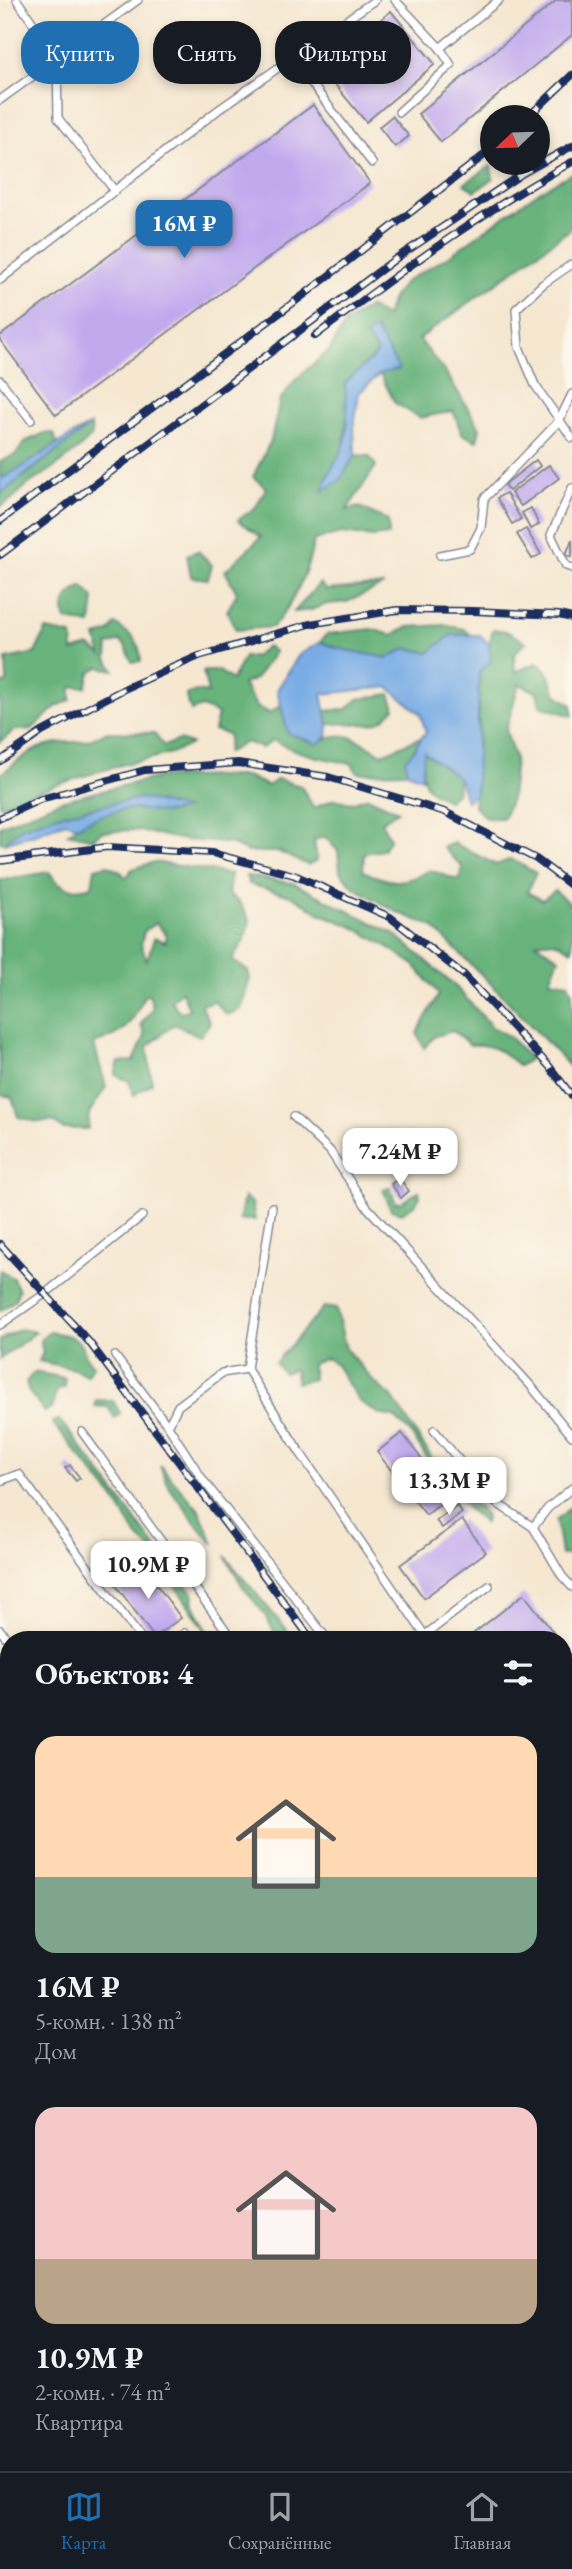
<!DOCTYPE html>
<html lang="ru">
<meta charset="utf-8">
<style>
:root{--surface:#171b24;--page:#242831;--text:#f1f3f6;--muted:#9ea1a6;--line:#363941;--accent:#1f6fb2}
body{margin:0;font-family:"EB Garamond",serif;background:var(--page);color:var(--text);height:100vh;display:flex;flex-direction:column;font-size:26px;white-space:nowrap}
*{box-sizing:border-box;margin:0}
p{font-size:23px;color:var(--muted)}
.icon{flex:none;width:38px;height:38px;fill:none;stroke:currentColor;stroke-width:2;stroke-linecap:round;stroke-linejoin:round}
.map{position:relative;flex:1;overflow:hidden}
.panel{position:absolute;left:0px;top:1631px;width:572px;height:840px;display:flex;flex-direction:column;background:var(--surface);border-radius:28px 28px 0 0;box-shadow:0 4px 10px #0003}
.panel>*{flex:none}
.banner{position:absolute;left:21px;top:21px;width:530px;height:63px;display:flex;gap:14px}
.needle{width:46px;rotate:247deg}
.buttons{position:absolute;left:480px;top:105px;display:grid;gap:14px}
.buttons a{display:grid;place-items:center;width:70px;height:70px;border-radius:50%;background:var(--surface);box-shadow:0 4px 10px #0003;font-size:35px}
.price{position:absolute;translate:-50% -60px;padding:0 16px;border-radius:14px;background:#fff;color:#222;font-size:23px;line-height:46px;filter:drop-shadow(0 2px 4px #0008)}
.price::after{content:'';position:absolute;left:50%;top:42px;width:21px;height:16px;margin-left:-10px;background:inherit;clip-path:polygon(0 0,100% 0,50% 100%)}
.price.on{background:var(--accent);color:#fff}
ul{padding:0;list-style:none}
li{display:grid;align-content:center;gap:14px;height:371px;padding:0 35px}
li span{display:grid;place-items:center;height:217px;border-radius:21px;color:#555}
li>.icon{margin-inline-start:auto}
span .icon{width:126px;height:126px;fill:#fffc;stroke-width:1}
li b{font-size:30px}
h2{display:flex;justify-content:space-between;align-items:center;height:84px;padding:0 35px;font-size:30px}
.tag{padding:0 24px;border-radius:28px;background:var(--surface);box-shadow:0 4px 10px #0003;font-size:24px;line-height:63px}
.tag.on{background:var(--accent);color:#fff}
.menu{display:flex;justify-content:space-around;align-items:center;height:98px;border-top:2px solid var(--line);background:var(--surface);font-size:19px;color:var(--muted)}
.menu a{display:grid;justify-items:center;gap:4px}
.menu .on{color:var(--accent)}
.map>svg:first-child{display:block}
.forest{fill:#68b27b;stroke:#42706c;stroke-width:2;fill-rule:evenodd}
.water{fill:#78ace5;stroke:#4a6ea2;stroke-width:2}
.building{fill:#c1a9ee}
.lines{fill:none;stroke-linecap:round;stroke-linejoin:round}
.lane-casing{stroke:#888b97;stroke-width:10}
.lane{stroke:#fff;stroke-width:7}
.rail-casing{stroke:#1b2f5e;stroke-width:8}
.rail{stroke:#fbf7ec;stroke-width:5;stroke-dasharray:16;stroke-linecap:butt}
</style>
<div class="map">
<svg width="572" height="2471" viewBox="0 0 572 2471">
<rect width="100%" height="100%" fill="#fbf7ec"/>
<filter id="ink" filterUnits="userSpaceOnUse"><feTurbulence type="fractalNoise" baseFrequency=".0143" numOctaves="2"/><feDisplacementMap in="SourceGraphic" scale="14" xChannelSelector="R" yChannelSelector="G"/><feConvolveMatrix kernelMatrix="1 2 1 2 8 2 1 2 1" color-interpolation-filters="sRGB"/></filter>
<filter id="wash" filterUnits="userSpaceOnUse"><feTurbulence type="fractalNoise" baseFrequency=".00686" numOctaves="4" result="noise"/><feDisplacementMap in="SourceGraphic" scale="28" xChannelSelector="R" yChannelSelector="G"/><feGaussianBlur stdDeviation="1.57" result="paint"/><feColorMatrix in="noise" values="0 0 0 0 0 0 0 0 0 0 0 0 0 0 0 0 0 1.4 0 .05"/><feComposite in="paint" operator="in"/></filter>
<g filter="url(#wash)">
<rect width="100%" height="100%" fill="#f5e7d0"/>
<g class="forest">
<path d="M491,166L493,179L475,191L464,184Z"/>
<path d="M572,173V228L419,339L448,376L480,428L477,441L462,434L453,411L420,418L395,403L380,374L399,369L375,329L378,353L345,383L347,412L344,448L326,478L339,481L355,455L369,456L376,466L347,510L360,507L388,521L389,535L373,537L342,533L314,540C308,571 294,603 273,627L236,630L227,611L237,593L225,571L261,537L238,520L256,507L266,488L253,477L271,440L280,400L297,378L330,350L346,322L369,307L386,317L392,298L406,281L449,256L535,194Z"/>
<path d="M91,425L92,436C72,457 54,468 30,483C19,491 13,501 0,507V494Z"/>
<path d="M45,433H54L57,444L24,467L0,479V462L16,454L26,441Z"/>
<path d="M198,551L212,565L208,579L191,577L187,555Z"/>
<path d="M320,583L326,590L384,585L347,602L327,604L311,610L294,612Z"/>
<path d="M82,586L94,598L91,624L66,620C60,603 68,594 82,586Z"/>
<path d="M115,624C134,637 139,638 141,661L132,662L126,647L120,641L108,645L107,659L114,670L99,667L90,673L86,687H71V700L57,706L32,729L15,730L0,742V684L7,683L6,659L35,653L46,630L72,635L73,651L89,646L102,655L96,637L109,632Z"/>
<path d="M446,625L464,629L470,634L451,635L429,653L407,648L387,658L340,649L320,642L327,634L372,629L392,635L408,627Z"/>
<path d="M493,629L506,631L526,642L514,654L515,672L537,663L547,671L556,694L572,705V716L540,706L537,692L519,684L506,730L515,759L511,799L503,818H486L474,806L479,725V672L491,661L489,644Z"/>
<path d="M267,646L275,652L255,679L243,684L257,707L270,713L281,705L289,733L317,744C343,726 359,740 382,754L420,738L414,752L406,760L407,772L358,773L351,763C323,759 297,754 273,740L262,748L246,742L227,753L229,735L214,730L218,714L202,707L191,711L186,695L196,691L208,693L203,671H219L232,680L244,657L256,656Z"/>
<path d="M390,694L395,708C391,712 387,717 382,720C369,729 345,720 328,725L325,711L347,709L358,699Z"/>
<path d="M105,732L154,733L164,746L179,740L191,744C169,757 143,759 118,766C78,777 39,790 0,806V775C15,763 33,747 52,744C76,739 81,747 105,732Z"/>
<path d="M423,751L459,778L457,792L448,800C420,789 422,779 423,751Z"/>
<path d="M246,776L268,786L278,779L301,786L314,808L334,799L351,803L368,797L398,811L381,822L390,838L383,850L364,853L363,871C391,884 403,885 430,870L458,880L463,868L443,847L454,843L496,865L511,859L536,873L527,892L542,900L555,891L572,906V950L554,941L536,943L559,958L550,980L568,983L572,993V1069L493,986L432,926L397,912L355,888L340,872L338,851L325,837L314,840L317,860L308,865L279,852H248L229,843L185,840L135,830L101,832L93,839L68,833C87,820 112,808 135,809C158,810 159,817 183,809L141,798L58,815L21,828L4,843L0,842V826L60,801L159,777Z"/>
<path d="M154,862L231,874L228,894L241,904L250,922L243,942L232,960L248,971L250,978L241,1009L227,1015L214,1001L201,1005L210,1023L200,1036L174,1024L147,1047L152,1083L134,1095L129,1081L115,1075L119,1062L134,1061L145,1036L141,1024L153,1009L149,994L144,996C132,1025 125,1033 94,1044L106,1087L89,1113L88,1129H63L52,1121L38,1122L18,1117L12,1097L0,1095V880L49,872C61,889 72,892 92,886L95,868L107,865L121,872L126,878L132,869ZM156,923L166,935V942L154,938L147,960L141,945L144,931ZM182,991L189,1010L180,1012L171,1001Z"/>
<path d="M246,876L293,883L395,934L456,987L492,1027L510,1037L530,1059L519,1066C504,1052 491,1043 470,1045L453,1031L435,1036L424,1048L417,1033L439,994L413,964L385,945L351,926L319,913L294,897L249,884Z"/>
<path d="M389,1187L396,1203L402,1202L419,1191L420,1197L414,1205L402,1213L391,1210L383,1189Z"/>
<path d="M244,1197L252,1203L255,1220H239Z"/>
<path d="M0,1270L13,1278L19,1290L15,1300L0,1311Z"/>
<path d="M324,1307L336,1309L346,1349L374,1382L392,1397L434,1461L454,1474L470,1499L486,1516L485,1523L468,1509L449,1477L426,1457L410,1432L394,1417L379,1414L359,1401L336,1365L327,1358L312,1364L313,1379L297,1383L294,1369L284,1373L275,1363Z"/>
<path d="M20,1329L36,1332L0,1359V1340Z"/>
<path d="M49,1332C60,1334 74,1334 81,1345C87,1354 83,1356 93,1365L87,1375L74,1369L39,1361L43,1352L40,1340Z"/>
<path d="M34,1372L65,1378V1387C53,1389 54,1398 53,1408L45,1412L29,1392L26,1382Z"/>
<path d="M96,1400L113,1401L120,1413L115,1418L108,1407L95,1406Z"/>
<path d="M59,1420C106,1476 146,1539 194,1595L192,1601L212,1640L149,1547L138,1537L113,1497L52,1422Z"/>
<path d="M160,1465L199,1510L214,1544C204,1536 199,1528 192,1518C178,1496 169,1493 160,1465Z"/>
<path d="M572,1506V1554L561,1555L556,1520Z"/>
<path d="M225,1556L295,1640H281L277,1636L263,1612L243,1587Z"/>
<path d="M66,2462H88L96,2471H73Z"/>
</g>
<g class="water">
<path d="M375,329L399,369L380,374L359,393L354,426L355,455L339,481L323,491C326,475 335,465 342,450C351,432 346,403 345,383L378,353L366,336Z"/>
<path d="M91,425L0,494V479C32,463 59,440 91,425Z"/>
<path d="M451,635H480L489,644L491,661L479,672L476,794L466,801L459,778L424,752L422,778L407,772L405,760C415,752 418,741 426,732L420,713L388,687L322,694L328,725L327,737L317,744L288,733L277,690L299,655L320,642L340,649L387,658L407,648L429,653Z"/>
<path d="M141,798L185,809C162,816 159,811 136,809C118,808 94,817 78,826L65,822L38,833L4,843L21,828L58,815Z"/>
</g>
<g id="blocks">
<g class="building">
<path d="M557,0H572V35L441,142L418,114Z"/>
<path d="M391,11L435,64L366,122L322,69Z"/>
<path d="M313,105L370,183L56,415L0,340V336Z"/>
<path d="M392,116L409,136L395,147L379,127Z"/>
<path d="M536,460L540,466L509,491L504,485Z"/>
<path d="M549,465L559,478L521,506L511,493Z"/>
<path d="M506,493L521,519L512,524L497,498Z"/>
<path d="M531,508L539,525L530,529L522,513Z"/>
<path d="M526,529L541,554L532,559L517,534Z"/>
<path d="M572,539V557L566,555Z"/>
<path d="M399,1178L409,1191L401,1198L391,1184Z"/>
<path d="M402,1433L450,1497L426,1515L377,1452Z"/>
<path d="M70,1465L80,1478L76,1481L65,1468Z"/>
<path d="M457,1506L462,1513L442,1528L436,1521Z"/>
<path d="M462,1520L486,1552L424,1598L400,1565Z"/>
<path d="M142,1565L181,1618L154,1637L115,1584Z"/>
<path d="M524,1594L559,1640H465Z"/>
<path d="M564,1646L572,1657V1812L564,1801Z"/>
<path d="M0,1652L9,1663V1726L0,1715Z"/>
<path d="M564,1898L572,1909V2019L564,2008Z"/>
<path d="M564,2097L572,2109V2126L564,2132Z"/>
<path d="M564,2160L572,2171V2250L564,2239Z"/>
<path d="M0,2235L9,2247V2272L0,2278Z"/>
<path d="M9,2304V2316L0,2323V2311Z"/>
<path d="M9,2336V2354L0,2343Z"/>
<path d="M572,2408V2449L564,2439V2415Z"/>
</g>
</g>
</g>
<g filter="url(#ink)">
<use href="#blocks" fill-opacity="0" stroke="#888b97" stroke-width="2"/>
<g class="lines">
<g class="lane-casing">
<g id="lane">
<path d="M17,0L57,58L58,118L115,191"/>
<path d="M395,0L440,48L499,0"/>
<path d="M293,59L372,163"/>
<path d="M0,100L138,0"/>
<path d="M399,112L451,65L440,48"/>
<path d="M572,264L543,284L516,309L519,347L535,385L572,438"/>
<path d="M0,280L218,110L375,0"/>
<path d="M0,380L31,420"/>
<path d="M572,488L551,535L566,566L572,568"/>
<path d="M440,555L470,549L481,528L484,499L559,421L572,394"/>
<path d="M294,1117L330,1151L366,1206L531,1386L572,1436"/>
<path d="M0,1325L46,1293L142,1216"/>
<path d="M115,1356L168,1426L203,1480L328,1640"/>
<path d="M247,1369L272,1207"/>
<path d="M168,1426L178,1406L222,1373L247,1369L299,1451L428,1640"/>
<path d="M434,1430L492,1500L533,1527L562,1576L572,1587"/>
<path d="M82,1432L233,1640"/>
<path d="M0,1481L19,1474L142,1640"/>
<path d="M533,1527L548,1508L572,1488"/>
<path d="M0,1630L9,1641"/>
<path d="M425,1635L489,1586"/>
<path d="M176,1640L185,1633"/>
<path d="M0,1777L9,1789"/>
<path d="M564,1830L572,1842"/>
<path d="M0,2404L9,2414"/>
<path d="M57,2462L66,2471"/>
<path d="M533,2462L540,2471"/>
<path d="M0,2469L21,2471"/>
</g>
</g>
<use href="#lane" class="lane"/>
<g class="rail-casing">
<g id="rail">
<path d="M528,117L572,75"/>
<path d="M315,336C397,274 481,212 572,162"/>
<path d="M0,521L309,291L492,149"/>
<path d="M0,555L398,257L523,173L572,146"/>
<path d="M0,761L42,732L126,688L199,656L310,624L397,610L474,611L559,615L572,618"/>
<path d="M0,818L41,799L145,770L238,763L328,777L445,812L536,859L572,886"/>
<path d="M0,861L107,847L212,853L294,875L390,917L464,975L549,1066L572,1096"/>
<path d="M0,1244L89,1342L312,1640"/>
</g>
</g>
<use href="#rail" class="rail"/>
</g>
</g>
</svg>
<div class="buttons">
<a><svg class="needle" viewBox="-14 -14 28 28"><path d="M0-13l5 13h-10z" fill="#e53935"/><path d="M0 13l5-13h-10z" fill="#9ea1a6"/></svg></a>
</div>
<b class="price on" style="left:184px;top:260px">16M ₽</b>
<b class="price" style="left:400px;top:1188px">7.24M ₽</b>
<b class="price" style="left:449px;top:1517px">13.3M ₽</b>
<b class="price" style="left:148px;top:1601px">10.9M ₽</b>
<div class="banner">
<a class="tag on">Купить</a>
<a class="tag">Снять</a>
<a class="tag">Фильтры</a>
</div>
<section class="panel">
<h2>Объектов: 4<svg class="icon" aria-label="filters" viewBox="0 0 24 24"><path d="M4 7h16M4 17h16"/><circle cx="9" cy="7" r="2"/><circle cx="15" cy="17" r="2"/></svg></h2>
<ul>
<li><span style="background:linear-gradient(#ffd9b3 65%,#7fa58c 0)"><svg class="icon" aria-label="home" viewBox="0 0 24 24"><path d="M3 11l9-7 9 7M6 9v11h12V9"/></svg></span><div><b>16M ₽</b><p>5-комн. · 138 m²</p><p>Дом</p></div></li>
<li><span style="background:linear-gradient(#f6c9c9 70%,#b9a48a 0)"><svg class="icon" aria-label="home" viewBox="0 0 24 24"><path d="M3 11l9-7 9 7M6 9v11h12V9"/></svg></span><div><b>10.9M ₽</b><p>2-комн. · 74 m²</p><p>Квартира</p></div></li>
</ul>
</section>
</div>
<nav class="menu">
<a class="on"><svg class="icon" aria-label="map" viewBox="0 0 24 24"><path d="M3 6l6-2 6 2 6-2v14l-6 2-6-2-6 2zM9 4v14M15 6v14"/></svg>Карта</a>
<a><svg class="icon" aria-label="saved" viewBox="0 0 24 24"><path d="M7 4h10v16l-5-4-5 4z"/></svg>Сохранённые</a>
<a><svg class="icon" aria-label="home" viewBox="0 0 24 24"><path d="M3 11l9-7 9 7M6 9v11h12V9"/></svg>Главная</a>
</nav>
